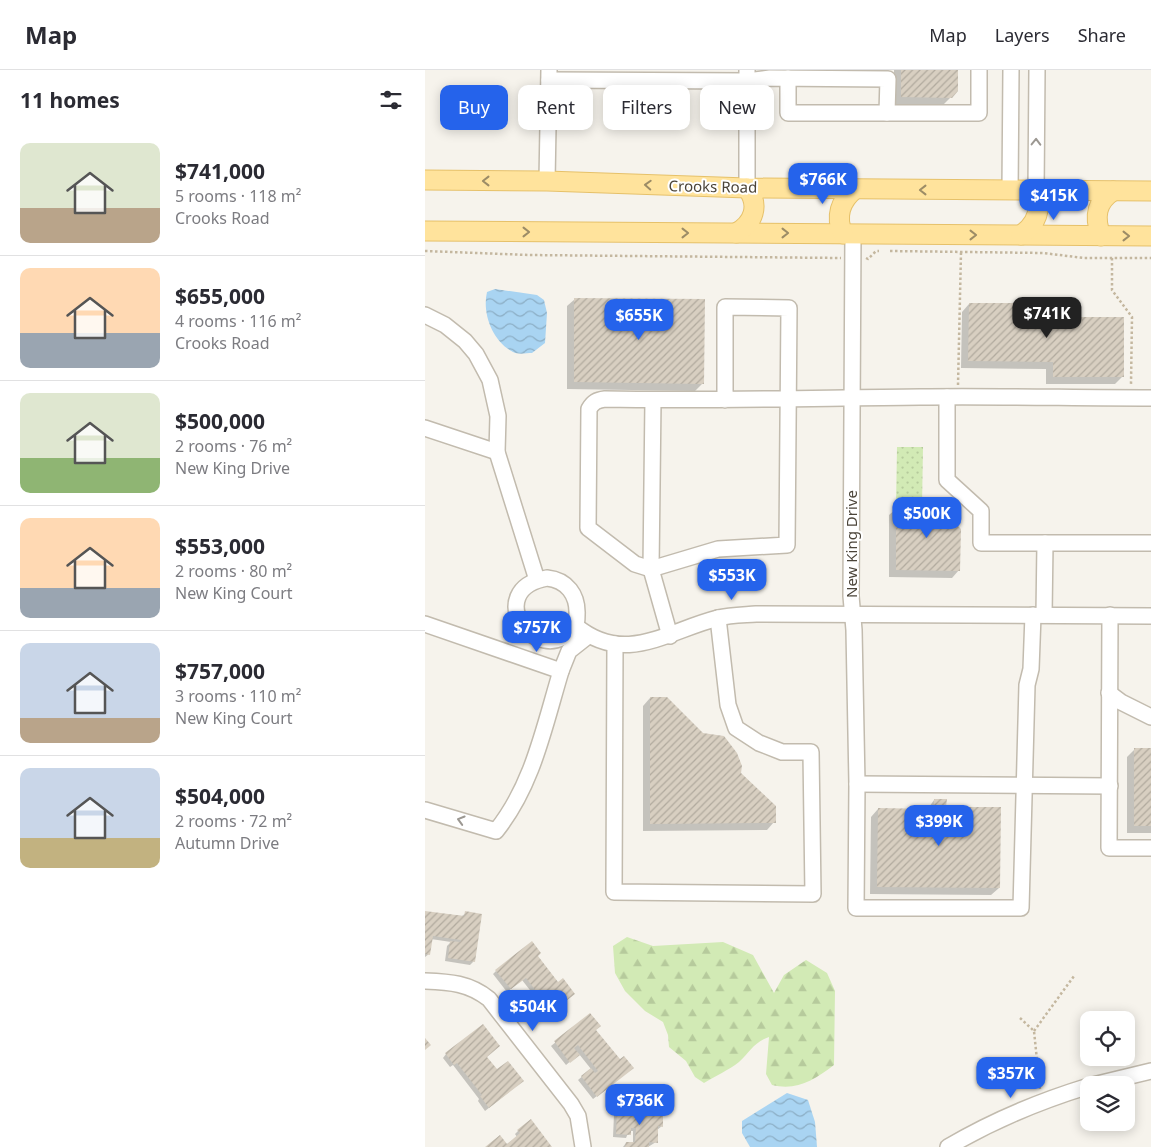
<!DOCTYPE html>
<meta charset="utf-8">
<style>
:root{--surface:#fff;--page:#f2f2f3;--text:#2b2b33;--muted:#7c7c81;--line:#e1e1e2;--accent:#2563eb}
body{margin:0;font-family:"Noto Sans",sans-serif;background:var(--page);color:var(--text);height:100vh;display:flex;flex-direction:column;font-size:19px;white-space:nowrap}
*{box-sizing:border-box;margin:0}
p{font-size:16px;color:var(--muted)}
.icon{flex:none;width:28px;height:28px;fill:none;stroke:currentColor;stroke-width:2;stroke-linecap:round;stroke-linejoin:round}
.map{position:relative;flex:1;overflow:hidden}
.details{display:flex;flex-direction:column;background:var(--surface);width:425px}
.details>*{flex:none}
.guide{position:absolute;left:15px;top:15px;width:475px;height:45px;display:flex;gap:10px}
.tools{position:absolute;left:655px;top:941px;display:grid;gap:10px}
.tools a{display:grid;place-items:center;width:55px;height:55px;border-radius:10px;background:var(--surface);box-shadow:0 2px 12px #0003;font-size:25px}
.price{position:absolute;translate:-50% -42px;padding:0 11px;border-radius:10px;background:var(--accent);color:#fff;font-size:16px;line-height:32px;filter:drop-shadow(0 1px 2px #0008)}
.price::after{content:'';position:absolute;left:50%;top:30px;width:15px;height:11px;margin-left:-8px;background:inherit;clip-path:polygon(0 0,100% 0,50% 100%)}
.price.current{background:#222;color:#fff}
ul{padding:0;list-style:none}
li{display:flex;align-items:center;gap:15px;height:125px;padding:0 20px}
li+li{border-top:1px solid var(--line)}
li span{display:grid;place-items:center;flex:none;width:140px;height:100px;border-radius:10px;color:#555}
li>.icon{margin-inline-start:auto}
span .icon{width:60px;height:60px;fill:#fffc;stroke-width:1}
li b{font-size:21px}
h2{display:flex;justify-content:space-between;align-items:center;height:60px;padding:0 20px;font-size:21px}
.chip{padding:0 18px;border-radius:10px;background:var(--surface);box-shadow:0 2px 12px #0003;font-size:18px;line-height:45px}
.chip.current{background:var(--accent);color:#fff}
header{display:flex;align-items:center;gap:30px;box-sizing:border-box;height:70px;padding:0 25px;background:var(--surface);border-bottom:1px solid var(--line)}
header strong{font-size:24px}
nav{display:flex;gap:28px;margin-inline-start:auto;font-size:18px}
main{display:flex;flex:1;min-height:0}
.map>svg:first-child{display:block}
.forest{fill:url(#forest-firs)}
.park{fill:url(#park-dots)}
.water{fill:url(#water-waves)}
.shadow{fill:#0003}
.building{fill:url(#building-hatch)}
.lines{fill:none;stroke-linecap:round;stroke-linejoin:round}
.minor-casing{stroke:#c2bbae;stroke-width:18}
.major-casing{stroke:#e6c16a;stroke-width:21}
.path{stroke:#c4b79f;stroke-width:2.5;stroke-dasharray:2.5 2.5;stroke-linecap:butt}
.minor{stroke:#fff;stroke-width:15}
.major{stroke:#ffe39c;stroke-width:19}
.oneway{stroke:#9c9892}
.oneway2{stroke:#9c8c66}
.labels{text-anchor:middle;stroke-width:4;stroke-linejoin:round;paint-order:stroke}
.street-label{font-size:15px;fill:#4b4439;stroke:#fff}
</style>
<header>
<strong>Map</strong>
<nav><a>Map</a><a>Layers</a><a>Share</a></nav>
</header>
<main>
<section class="details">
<h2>11 homes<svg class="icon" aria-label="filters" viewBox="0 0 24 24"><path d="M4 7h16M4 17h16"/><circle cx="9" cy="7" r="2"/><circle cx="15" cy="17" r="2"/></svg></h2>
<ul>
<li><span style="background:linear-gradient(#dfe7d0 65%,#b9a48a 0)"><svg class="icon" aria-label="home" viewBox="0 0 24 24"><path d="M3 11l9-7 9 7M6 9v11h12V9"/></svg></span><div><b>$741,000</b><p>5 rooms · 118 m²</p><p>Crooks Road</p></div></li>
<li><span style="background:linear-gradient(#ffd9b3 65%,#9aa5b1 0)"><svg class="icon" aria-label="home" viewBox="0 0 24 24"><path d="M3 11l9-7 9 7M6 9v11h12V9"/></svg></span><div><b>$655,000</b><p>4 rooms · 116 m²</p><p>Crooks Road</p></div></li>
<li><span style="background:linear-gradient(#dfe7d0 65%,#8fb573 0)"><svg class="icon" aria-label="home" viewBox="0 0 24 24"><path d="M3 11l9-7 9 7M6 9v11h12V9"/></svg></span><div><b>$500,000</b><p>2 rooms · 76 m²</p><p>New King Drive</p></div></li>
<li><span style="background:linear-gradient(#ffd9b3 70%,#9aa5b1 0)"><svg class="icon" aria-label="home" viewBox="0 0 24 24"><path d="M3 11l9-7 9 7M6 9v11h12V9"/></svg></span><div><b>$553,000</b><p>2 rooms · 80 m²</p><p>New King Court</p></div></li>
<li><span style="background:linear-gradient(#c9d6e8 75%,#b9a48a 0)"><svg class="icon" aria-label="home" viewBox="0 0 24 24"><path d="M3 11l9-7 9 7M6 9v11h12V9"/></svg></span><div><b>$757,000</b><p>3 rooms · 110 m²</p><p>New King Court</p></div></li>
<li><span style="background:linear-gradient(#c9d6e8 70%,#c2b280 0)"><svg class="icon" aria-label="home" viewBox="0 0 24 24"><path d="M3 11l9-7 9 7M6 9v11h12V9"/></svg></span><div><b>$504,000</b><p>2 rooms · 72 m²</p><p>Autumn Drive</p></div></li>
</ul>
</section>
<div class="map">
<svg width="726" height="1077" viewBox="0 0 726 1077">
<defs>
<pattern id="forest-firs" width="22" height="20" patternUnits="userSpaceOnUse" patternTransform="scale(1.25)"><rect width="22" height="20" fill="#d2eab5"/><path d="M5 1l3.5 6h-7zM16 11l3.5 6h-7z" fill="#b6ca9c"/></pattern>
<pattern id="park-dots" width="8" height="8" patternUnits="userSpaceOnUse" patternTransform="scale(1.25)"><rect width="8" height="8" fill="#d2eab5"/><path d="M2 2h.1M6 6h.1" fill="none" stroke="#b6ca9c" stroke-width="1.8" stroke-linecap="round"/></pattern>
<pattern id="water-waves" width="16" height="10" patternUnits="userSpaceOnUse" patternTransform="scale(1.25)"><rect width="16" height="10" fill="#a9d4f2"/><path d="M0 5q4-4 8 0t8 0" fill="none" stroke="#8caec5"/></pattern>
<pattern id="building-hatch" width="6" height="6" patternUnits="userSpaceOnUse" patternTransform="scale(1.25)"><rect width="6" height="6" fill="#d8cfc1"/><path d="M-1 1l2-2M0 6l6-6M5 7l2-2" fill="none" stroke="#b1aa9e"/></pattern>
</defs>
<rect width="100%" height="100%" fill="#f6f3ec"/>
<path class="forest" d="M202,867L228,876L298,872L328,885L349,923L359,905L381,890L402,903L410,921L409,995C389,1010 372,1021 347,1015L341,1004L344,967C329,972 325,982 314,992C304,1000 290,1006 279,1013L270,1007L261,991L244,977L243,965L238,952L220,941L200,921L190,903L188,876Z"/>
<path class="park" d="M472,377H498L497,437L471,436Z"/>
<g class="water">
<path d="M70,219L112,225L119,230L122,243L120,273L107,283C102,283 93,285 88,282C67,271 57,243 62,222Z"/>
<path d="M362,1023L383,1030L390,1052L392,1077H325L317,1063V1051Z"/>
</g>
<g class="shadow">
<path d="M469,0H532L526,27L518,35L469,34Z"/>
<path d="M150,229L278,313L270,321L142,319V236Z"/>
<path d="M544,234L627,248L698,306L690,314H621V299L536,298L537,242Z"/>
<path d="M472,438L529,454L534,500L527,508L464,507V445Z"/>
<path d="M225,628L315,704L349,752L342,760L218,761V636Z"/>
<path d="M710,679L726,680V763H702V687Z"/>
<path d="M509,730L520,738L574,818L566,825L445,824L446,747L453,739L502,740Z"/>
<path d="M0,842L37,846L41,843L49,891L45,895L20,891L22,876L26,872L6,869L4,884L0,887Z"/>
<path d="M111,886L145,927L110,955L95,935L108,924L97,910L82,922L68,904L71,901Z"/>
<path d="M165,944L170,960L204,1001L168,1029L153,1010L166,999L154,984L141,995L126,976Z"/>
<path d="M21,984L61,987L71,1001L94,1014L60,1041L53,1031L54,1029L28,995L25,997L18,988Z"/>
<path d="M192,1040L237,1056L232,1060L231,1072L223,1077H198L201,1073H208V1061H204L201,1068L188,1067L189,1044Z"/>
<path d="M93,1061L126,1077H62L81,1075L92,1067L90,1064Z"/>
</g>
<g class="building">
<path d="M476,0H533V21L527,28L476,27Z"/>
<path d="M149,228L280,229L279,314L149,312Z"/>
<path d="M544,233H628V247H699V307H628V292L543,291Z"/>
<path d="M471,436L515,437L519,441L523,437L535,450L531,454L536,459L535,501L471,500Z"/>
<path d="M225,627H242L278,663L299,666L312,683L317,696L316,703L351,736V753L225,754Z"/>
<rect x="709" y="678" width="17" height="78"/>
<path d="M509,729H522L521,737H576L575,818L452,817L453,738L509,739Z"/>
<path d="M0,841L39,846L40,841L57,844L50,892L23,888L25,871L35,872L36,870L8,866L5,885L0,884Z"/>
<path d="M107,871L116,883L113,886L133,912L138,908L150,924L114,952L97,931L109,922L113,928L115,926L101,908L86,919L70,900Z"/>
<path d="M165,943L176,956L171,960L195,989L199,986L209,998L172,1027L156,1006L166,998L170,1003L173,1001L153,975L149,978L155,985L145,993L129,971Z"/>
<path d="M58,954L75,976L62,987L72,999L83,991L99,1011L64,1038L55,1026L57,1025L32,993L29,995L20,983Z"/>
<path d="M0,968L6,975L0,980Z"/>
<path d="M192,1039L238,1041V1057L233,1056V1073L224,1072V1077H200L201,1072H210L211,1058H206V1065L191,1064Z"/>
<path d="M106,1049L127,1077H60L75,1065L82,1074L95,1063L92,1060Z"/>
</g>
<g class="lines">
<g class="minor-casing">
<g id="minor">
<path d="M363,8V43H554V0"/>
<path d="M124,10L322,11L345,8L463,9L462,43"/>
<path d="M122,111L124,0"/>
<path d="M322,118V0"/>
<path d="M585,121L586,0"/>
<path d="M611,121L612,0"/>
<path d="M428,164L426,526L429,560L432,714L431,838H596L602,615L606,599L608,545"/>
<path d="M0,245L20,255L40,271L51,284L65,310L73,346L72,382L112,510"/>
<path d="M522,327V410L556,441V473H726"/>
<path d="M228,330L226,499L245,566"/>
<path d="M300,330V237L364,238L362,475L293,479L226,499L210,494L163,458L164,339C168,332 172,330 180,329C285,331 390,328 495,327C572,326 649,328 726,328"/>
<path d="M0,358L72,382"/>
<path d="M122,508C142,510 153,525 152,545C152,550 152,555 148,559C111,600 56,520 122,508Z"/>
<path d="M619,545L620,473"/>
<path d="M685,545L684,778H726"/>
<path d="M0,554L136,601L144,581L163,566"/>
<path d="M151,556C200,596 242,561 293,548C305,545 318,545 331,544L726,546"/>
<path d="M190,574L189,822L388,824L386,682H357L334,673L311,658L303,635L293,548"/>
<path d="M684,623L696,632L726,647"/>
<path d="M432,714L685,716"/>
<path d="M0,740L71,761C108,715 119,657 136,601"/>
<path d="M0,911C25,912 44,913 64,929L146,1034L153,1046L158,1077"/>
<path d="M668,1015L726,1001"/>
<path d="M523,1077C567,1051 615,1031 664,1016"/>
</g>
</g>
<g class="major-casing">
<g id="major">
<path d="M0,110L122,111L322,118L726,121"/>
<path d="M0,161L726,166"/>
<path d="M311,163C329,153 335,135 322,118"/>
<path d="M418,164C410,146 415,131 430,119"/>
<path d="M596,165C612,154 617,139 611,121"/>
<path d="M676,166C669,147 671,132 688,121"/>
</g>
</g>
<g class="path">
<path d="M0,181L104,185L416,188"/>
<path d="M465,181L618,183L659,188H726"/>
<path d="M441,188L443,189L451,181H454"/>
<path d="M687,188V220L707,247L706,314"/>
<path d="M533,315L536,182"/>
<path d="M595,948L609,961L615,1019"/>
<path d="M609,961L649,906"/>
</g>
<use href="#minor" class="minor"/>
<use href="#major" class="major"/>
</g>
<defs><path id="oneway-chevron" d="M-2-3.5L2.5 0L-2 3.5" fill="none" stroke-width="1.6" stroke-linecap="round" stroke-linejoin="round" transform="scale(1.25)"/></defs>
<g class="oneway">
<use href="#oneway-chevron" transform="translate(611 72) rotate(-89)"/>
<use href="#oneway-chevron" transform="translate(36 750) rotate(-164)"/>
</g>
<g class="oneway2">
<use href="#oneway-chevron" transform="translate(61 111) rotate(-180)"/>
<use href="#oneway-chevron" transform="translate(223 115) rotate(-177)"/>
<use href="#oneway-chevron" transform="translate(498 120) rotate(-180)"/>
<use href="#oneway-chevron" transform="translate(101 162)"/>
<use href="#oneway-chevron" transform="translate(260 163)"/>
<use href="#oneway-chevron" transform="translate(360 163)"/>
<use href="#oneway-chevron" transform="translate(548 165)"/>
<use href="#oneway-chevron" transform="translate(701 166)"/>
</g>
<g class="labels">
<g class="street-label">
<text transform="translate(288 117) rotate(1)" y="5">Crooks Road</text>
<text transform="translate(427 474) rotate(-90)" y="5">New King Drive</text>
</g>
</g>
</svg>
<div class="tools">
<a><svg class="icon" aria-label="locate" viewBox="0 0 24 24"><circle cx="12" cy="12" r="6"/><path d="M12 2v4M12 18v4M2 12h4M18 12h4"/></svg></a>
<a><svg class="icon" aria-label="layers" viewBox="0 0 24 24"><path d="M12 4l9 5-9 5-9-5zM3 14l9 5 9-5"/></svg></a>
</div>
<b class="price" style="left:398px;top:135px">$766K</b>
<b class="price" style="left:629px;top:151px">$415K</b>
<b class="price current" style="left:622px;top:269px">$741K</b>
<b class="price" style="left:214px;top:271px">$655K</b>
<b class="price" style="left:502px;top:469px">$500K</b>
<b class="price" style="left:307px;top:531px">$553K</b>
<b class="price" style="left:112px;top:583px">$757K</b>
<b class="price" style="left:514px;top:777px">$399K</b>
<b class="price" style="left:108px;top:962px">$504K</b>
<b class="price" style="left:586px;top:1029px">$357K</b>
<b class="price" style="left:215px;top:1056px">$736K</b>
<div class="guide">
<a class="chip current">Buy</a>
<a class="chip">Rent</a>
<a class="chip">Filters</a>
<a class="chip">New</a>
</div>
</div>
</main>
